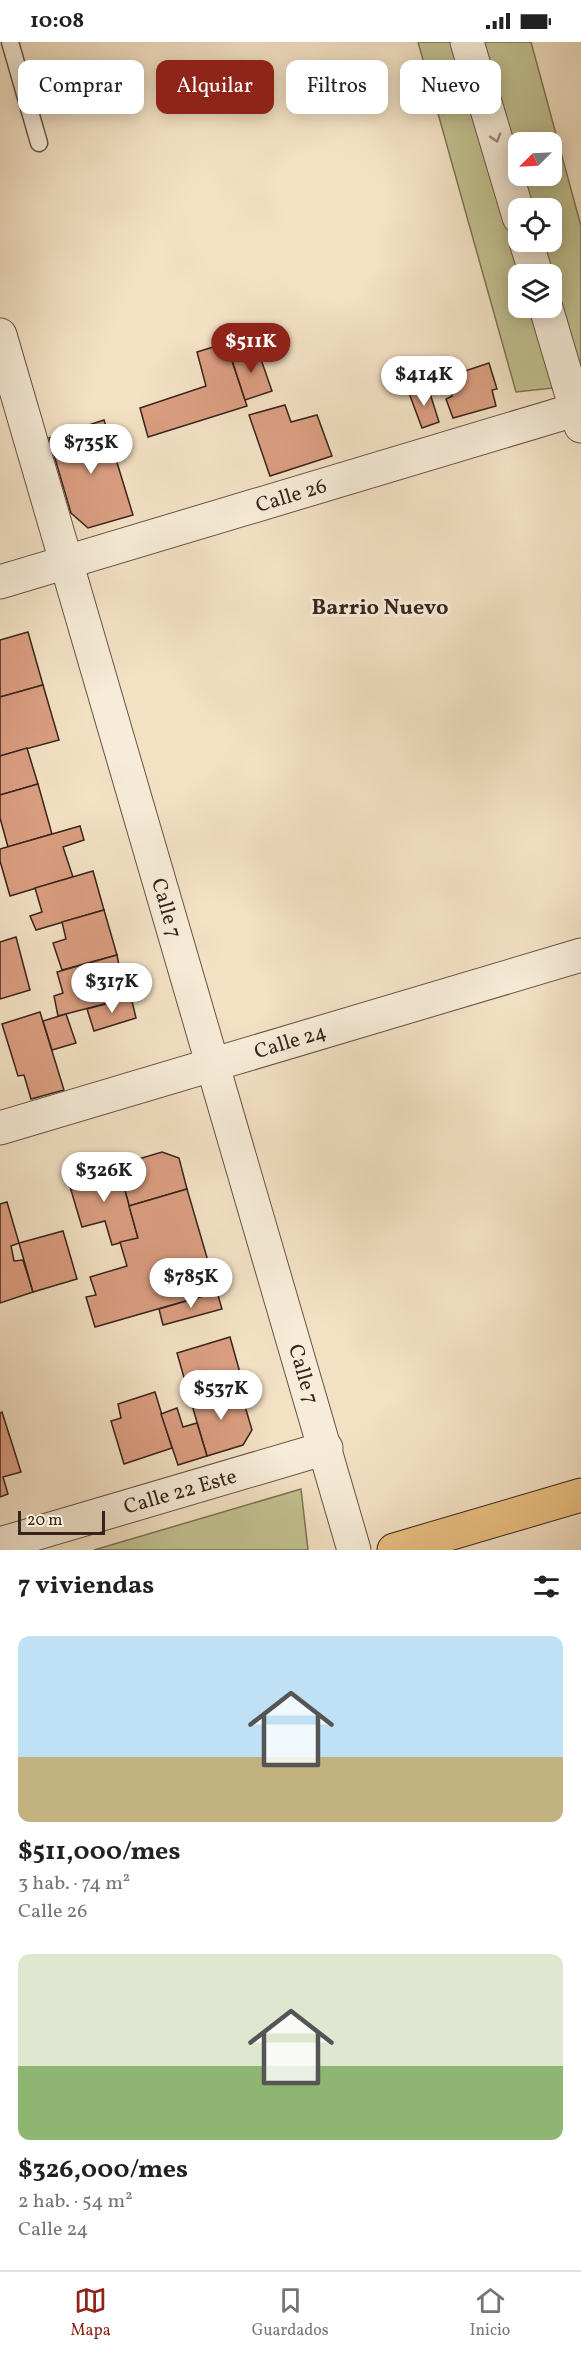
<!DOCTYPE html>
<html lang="es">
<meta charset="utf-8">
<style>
:root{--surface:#fff;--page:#f6f6f6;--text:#222;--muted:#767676;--line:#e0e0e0;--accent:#8f2418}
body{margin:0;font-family:Vollkorn,serif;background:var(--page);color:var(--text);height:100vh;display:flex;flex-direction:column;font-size:22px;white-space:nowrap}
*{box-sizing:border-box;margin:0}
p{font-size:20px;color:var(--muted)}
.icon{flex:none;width:33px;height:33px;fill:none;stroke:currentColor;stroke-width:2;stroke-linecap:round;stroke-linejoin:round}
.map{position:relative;height:1508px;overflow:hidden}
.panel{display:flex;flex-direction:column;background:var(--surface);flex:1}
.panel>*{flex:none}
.hud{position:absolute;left:18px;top:18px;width:546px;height:54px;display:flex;gap:12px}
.needle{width:39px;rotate:246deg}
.buttons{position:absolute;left:508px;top:90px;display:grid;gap:12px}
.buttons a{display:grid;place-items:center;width:54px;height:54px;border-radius:12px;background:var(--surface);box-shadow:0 3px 15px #0003;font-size:30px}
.scale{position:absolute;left:18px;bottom:15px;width:87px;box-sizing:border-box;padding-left:6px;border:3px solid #38241d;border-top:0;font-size:16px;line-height:21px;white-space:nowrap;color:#38241d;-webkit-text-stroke:4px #f7ecd9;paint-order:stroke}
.price{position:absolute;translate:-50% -51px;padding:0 14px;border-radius:21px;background:#fff;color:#222;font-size:20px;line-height:39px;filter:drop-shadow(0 2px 3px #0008)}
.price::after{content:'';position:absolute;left:50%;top:36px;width:18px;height:14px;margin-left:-9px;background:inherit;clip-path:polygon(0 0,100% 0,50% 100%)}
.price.selected{background:var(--accent);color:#fff}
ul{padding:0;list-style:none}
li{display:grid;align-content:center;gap:12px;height:318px;padding:0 18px}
li span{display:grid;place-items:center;height:186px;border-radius:12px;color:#555}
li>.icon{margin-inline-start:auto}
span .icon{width:108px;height:108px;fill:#fffc;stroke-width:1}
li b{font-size:26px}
h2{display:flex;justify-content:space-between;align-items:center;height:72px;padding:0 18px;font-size:26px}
.tag{padding:0 21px;border-radius:12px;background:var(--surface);box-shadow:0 3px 15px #0003;font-size:21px;line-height:54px}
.tag.selected{background:var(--accent);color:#fff}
.status{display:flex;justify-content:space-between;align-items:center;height:42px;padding:0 30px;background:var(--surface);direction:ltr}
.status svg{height:16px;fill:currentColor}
.menu{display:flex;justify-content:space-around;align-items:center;height:84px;border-top:2px solid var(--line);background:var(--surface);font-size:16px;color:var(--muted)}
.menu a{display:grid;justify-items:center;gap:3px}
.menu .selected{color:var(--accent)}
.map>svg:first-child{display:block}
.green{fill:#c2c190;stroke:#7d7256;stroke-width:1.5;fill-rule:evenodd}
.building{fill:#db9e81;stroke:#38241d;stroke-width:1.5}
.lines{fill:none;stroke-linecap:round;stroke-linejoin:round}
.lane-casing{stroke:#675347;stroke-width:19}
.street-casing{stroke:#675347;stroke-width:35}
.highway-casing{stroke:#38241d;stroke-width:35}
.lane{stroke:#f7ecd9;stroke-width:16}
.street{stroke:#f7ecd9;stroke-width:33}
.highway{stroke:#eac082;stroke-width:33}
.oneway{stroke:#98887b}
.labels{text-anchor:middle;stroke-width:6;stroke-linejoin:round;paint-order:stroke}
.street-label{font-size:21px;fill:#38241d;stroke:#f7ecd9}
.neighbourhood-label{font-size:22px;font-weight:bold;fill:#38241d;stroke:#f7ecd9}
</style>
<div class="status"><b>10:08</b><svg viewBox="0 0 49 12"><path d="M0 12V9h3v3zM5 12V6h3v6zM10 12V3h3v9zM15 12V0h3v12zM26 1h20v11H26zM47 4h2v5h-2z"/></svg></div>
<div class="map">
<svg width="581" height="1508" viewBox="0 0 581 1508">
<rect width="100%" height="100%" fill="#f3e1c4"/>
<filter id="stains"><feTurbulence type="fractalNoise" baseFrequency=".00333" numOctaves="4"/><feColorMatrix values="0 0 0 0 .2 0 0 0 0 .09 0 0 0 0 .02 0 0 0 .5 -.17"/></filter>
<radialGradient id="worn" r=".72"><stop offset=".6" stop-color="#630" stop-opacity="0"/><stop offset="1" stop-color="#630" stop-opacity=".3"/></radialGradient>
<g class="green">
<path d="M418,0H531L581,184V343L516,350ZM519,100H552V134H519ZM519,166H552V200H519ZM519,232H552V266H519Z"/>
<path d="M301,1447L308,1508H94Z"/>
</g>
<g class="building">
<path d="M226,301L247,364L148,395L140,366L206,344L197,310Z"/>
<path d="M257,306L272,349L245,358L231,315Z"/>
<path d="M489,321L497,347L492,348L496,364L453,376L446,357L452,354L447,335Z"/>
<path d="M428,345L439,380L422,386L409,351Z"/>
<path d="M285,363L291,380L317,373L332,414L270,434L249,373Z"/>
<path d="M104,378L133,473L88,486L71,471L49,396Z"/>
<path d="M28,590L43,643L0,655V598Z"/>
<path d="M43,643L59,698L0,714V655Z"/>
<path d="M27,706L38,742L0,753V714Z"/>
<path d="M38,742L52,792L8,805L0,776V753Z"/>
<path d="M80,784L84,798L63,805L73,835L10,854L0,819V807Z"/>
<path d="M93,829L104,868L36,888L30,874L42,870L35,846Z"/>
<path d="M104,868L117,913L62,928L53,901L66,897L62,880Z"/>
<path d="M16,895L30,948L0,957V900Z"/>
<path d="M117,913L120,929L104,934L112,960L58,974L54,954L63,951L57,930Z"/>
<path d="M131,955L136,976L94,989L87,967Z"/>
<path d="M40,970L64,1048L31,1057L24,1033L18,1034L2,982Z"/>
<path d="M66,972L76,1001L52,1008L43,979Z"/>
<path d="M162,1110L179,1116L187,1147L129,1164L118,1123Z"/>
<path d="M118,1123L138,1196L112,1203L105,1179L82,1185L68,1138Z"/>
<path d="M187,1147L217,1250L95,1285L86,1255L96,1253L90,1235L127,1224L120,1200L138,1196L129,1164Z"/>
<path d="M7,1160L19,1201L11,1204L14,1219L23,1218L33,1250L0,1261V1162Z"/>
<path d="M63,1189L77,1237L33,1250L19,1201Z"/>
<path d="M217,1250L222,1267L163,1283L159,1267Z"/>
<path d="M230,1295L242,1338L189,1353L177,1311Z"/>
<path d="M217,1345L223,1360L242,1354L252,1388L243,1403L207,1414L189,1353Z"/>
<path d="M155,1350L172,1406L124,1422L111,1379L121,1376L118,1362Z"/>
<path d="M177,1366L183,1385L197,1381L207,1414L178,1423L161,1372Z"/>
<path d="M2,1370L21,1430L3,1435L8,1452L0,1455V1371Z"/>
</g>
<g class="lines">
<g class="lane-casing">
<path id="lane" d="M10,0L39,101"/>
</g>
<g class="street-casing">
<g id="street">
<path d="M467,0L519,175"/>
<path d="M526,200L536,232"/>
<path d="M546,266L581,384"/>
<path d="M0,293L354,1508"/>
<path d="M0,540L581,366"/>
<path d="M0,1086L581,913"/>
<path d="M0,1502L326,1406"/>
</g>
</g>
<g class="highway-casing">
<path id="highway" d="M394,1508L581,1453"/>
</g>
<use href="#lane" class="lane"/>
<use href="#street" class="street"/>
<use href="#highway" class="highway"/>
</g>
<defs><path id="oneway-chevron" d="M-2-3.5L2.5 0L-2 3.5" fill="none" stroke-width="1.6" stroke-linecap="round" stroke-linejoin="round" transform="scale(1.5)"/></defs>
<use class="oneway" href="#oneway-chevron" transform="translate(496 96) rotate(73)"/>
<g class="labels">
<g class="street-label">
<text transform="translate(291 453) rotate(-17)" y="7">Calle 26</text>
<text transform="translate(167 866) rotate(74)" y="7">Calle 7</text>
<text transform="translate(290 999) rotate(-17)" y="7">Calle 24</text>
<text transform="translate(304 1332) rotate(74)" y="7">Calle 7</text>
<text transform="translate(180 1449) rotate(-16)" y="7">Calle 22 Este</text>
</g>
<g class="neighbourhood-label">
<text x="380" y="572">Barrio Nuevo</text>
</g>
</g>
<rect width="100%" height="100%" filter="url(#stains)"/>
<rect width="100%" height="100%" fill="url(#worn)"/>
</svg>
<div class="buttons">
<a><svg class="needle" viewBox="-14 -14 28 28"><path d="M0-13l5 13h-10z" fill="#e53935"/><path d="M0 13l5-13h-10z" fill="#767676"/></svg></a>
<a><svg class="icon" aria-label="locate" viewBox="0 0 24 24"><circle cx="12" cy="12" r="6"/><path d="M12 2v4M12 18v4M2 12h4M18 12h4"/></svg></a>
<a><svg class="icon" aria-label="layers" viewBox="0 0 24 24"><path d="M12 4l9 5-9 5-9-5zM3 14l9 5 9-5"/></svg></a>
</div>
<div class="scale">20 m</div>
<b class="price selected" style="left:251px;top:332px">$511K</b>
<b class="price" style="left:424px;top:365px">$414K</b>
<b class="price" style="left:91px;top:433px">$735K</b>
<b class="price" style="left:112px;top:972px">$317K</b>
<b class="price" style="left:104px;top:1161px">$326K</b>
<b class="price" style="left:191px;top:1267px">$785K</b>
<b class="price" style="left:221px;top:1379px">$537K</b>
<div class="hud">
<a class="tag">Comprar</a>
<a class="tag selected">Alquilar</a>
<a class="tag">Filtros</a>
<a class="tag">Nuevo</a>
</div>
</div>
<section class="panel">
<h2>7 viviendas<svg class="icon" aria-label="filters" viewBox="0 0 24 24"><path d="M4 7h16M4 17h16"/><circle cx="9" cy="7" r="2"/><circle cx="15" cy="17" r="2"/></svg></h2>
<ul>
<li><span style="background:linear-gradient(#bfe0f5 65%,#c2b280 0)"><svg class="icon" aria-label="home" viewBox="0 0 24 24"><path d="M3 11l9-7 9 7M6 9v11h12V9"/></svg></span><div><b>$511,000/mes</b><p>3 hab. · 74 m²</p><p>Calle 26</p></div></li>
<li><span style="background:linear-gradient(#dfe7d0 60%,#8fb573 0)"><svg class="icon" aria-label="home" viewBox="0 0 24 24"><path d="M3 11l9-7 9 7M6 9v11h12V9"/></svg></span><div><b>$326,000/mes</b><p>2 hab. · 54 m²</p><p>Calle 24</p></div></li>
</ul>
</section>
<nav class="menu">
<a class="selected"><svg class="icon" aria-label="map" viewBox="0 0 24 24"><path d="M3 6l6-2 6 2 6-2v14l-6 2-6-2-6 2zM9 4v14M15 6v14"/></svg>Mapa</a>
<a><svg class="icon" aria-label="saved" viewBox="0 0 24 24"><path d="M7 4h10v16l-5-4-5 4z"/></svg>Guardados</a>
<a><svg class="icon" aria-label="home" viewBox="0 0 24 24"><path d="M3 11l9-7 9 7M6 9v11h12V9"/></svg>Inicio</a>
</nav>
